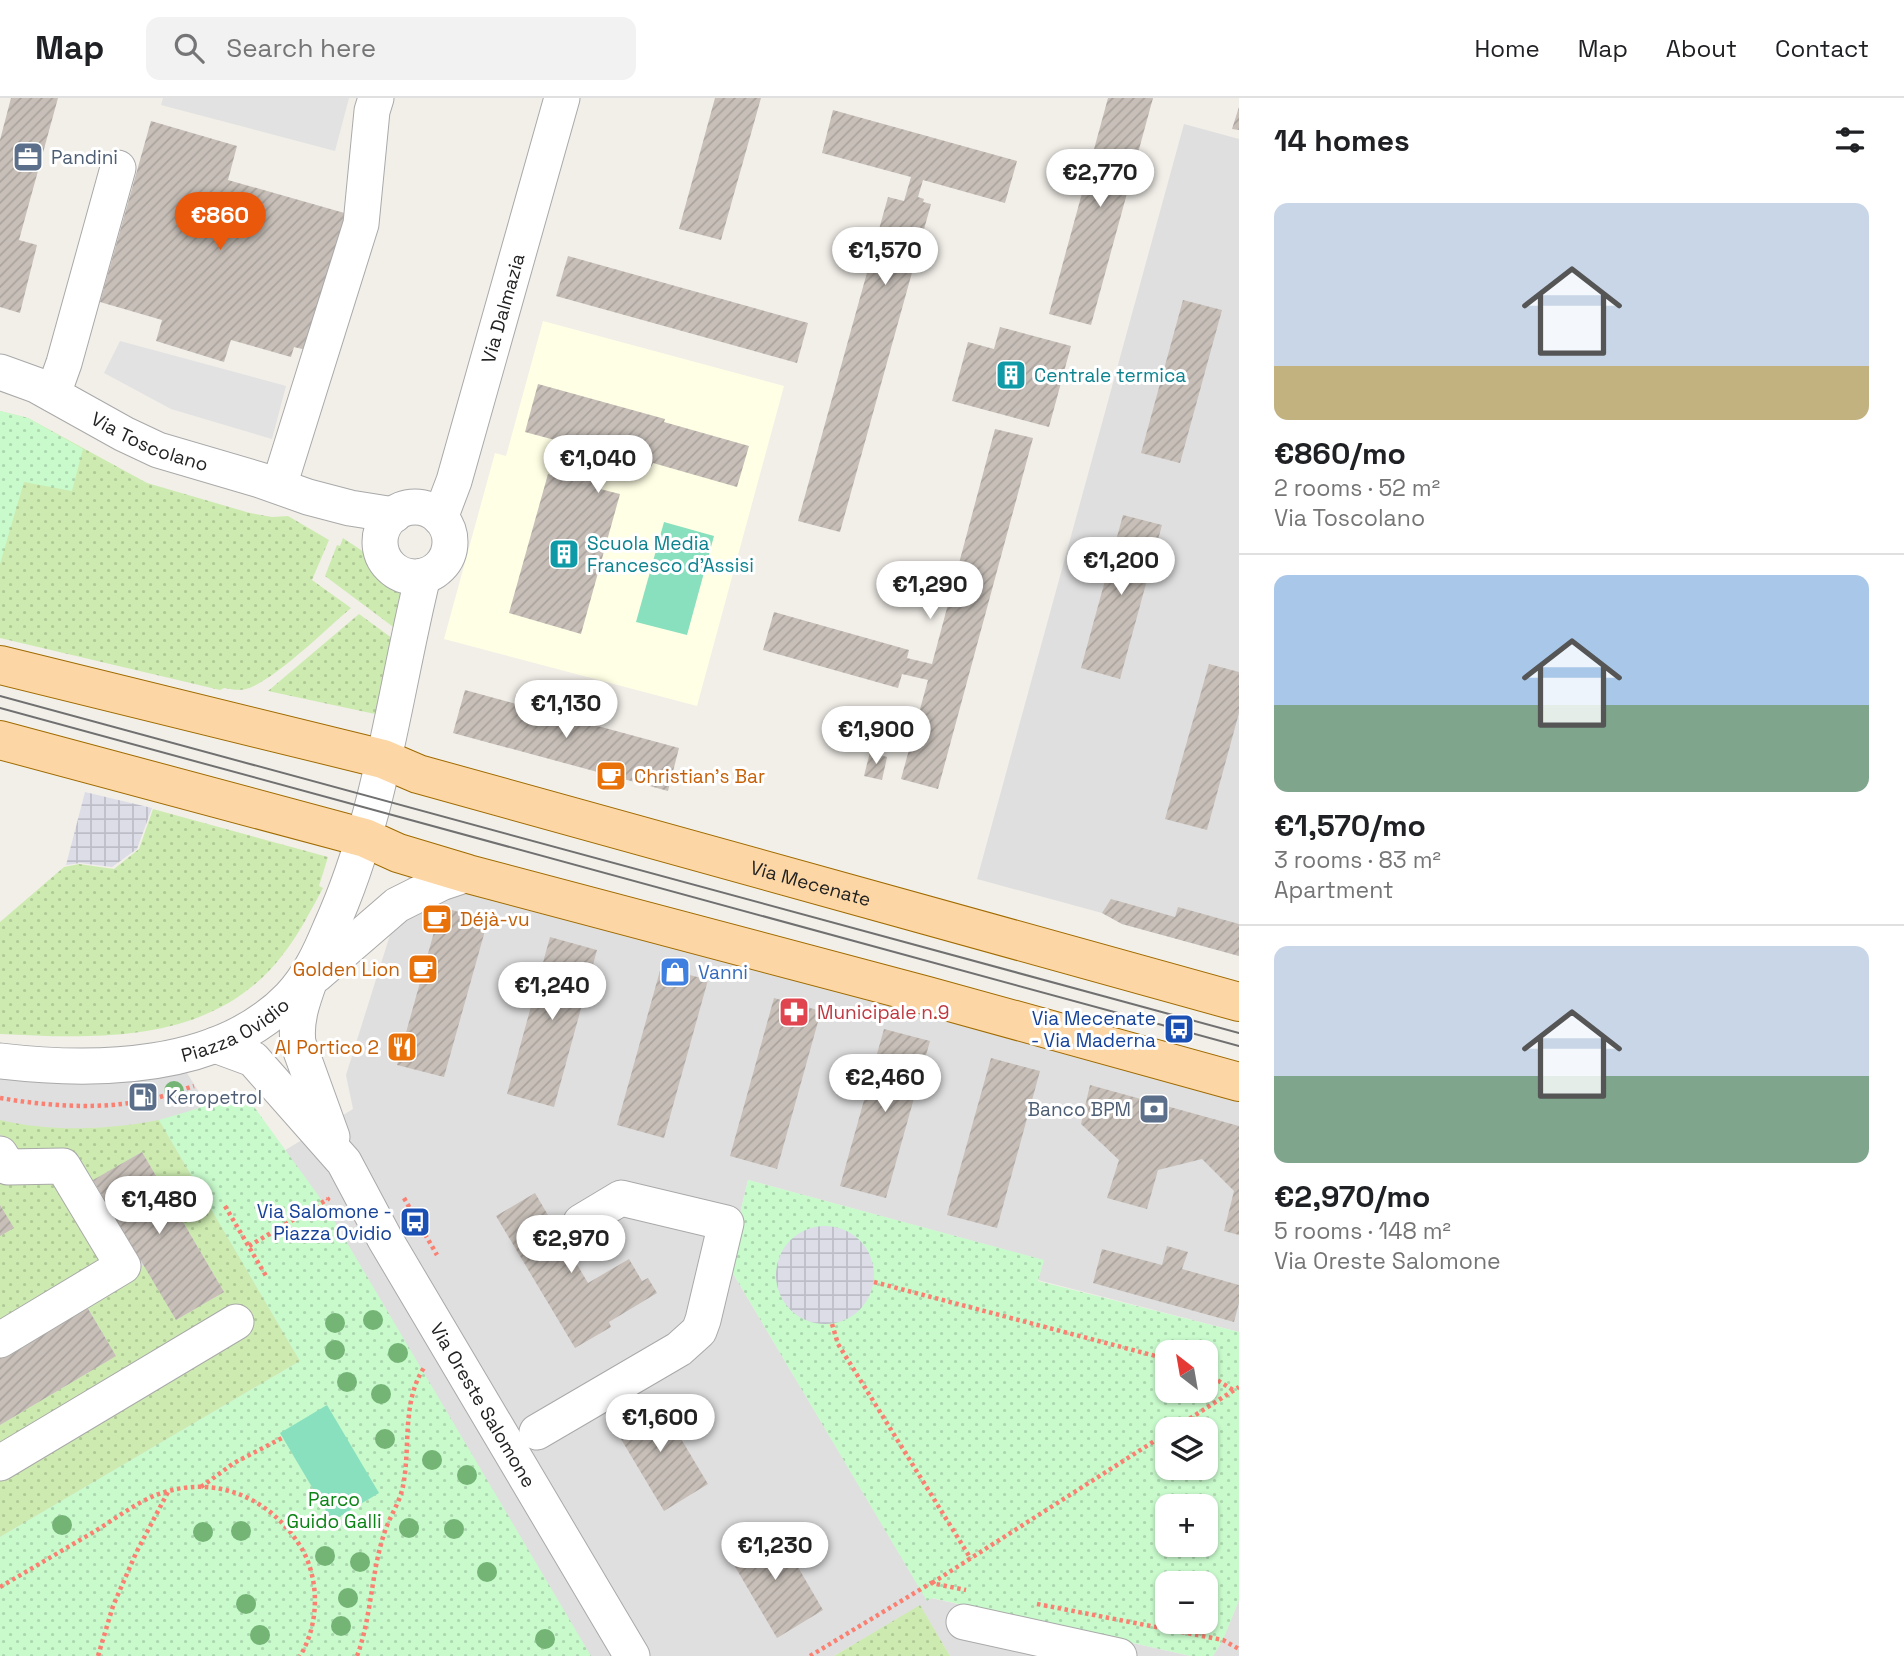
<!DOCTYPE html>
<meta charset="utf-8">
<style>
:root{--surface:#fff;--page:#f2f2f2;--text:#202124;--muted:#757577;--line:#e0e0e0;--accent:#ea580c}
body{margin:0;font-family:"Space Grotesk",sans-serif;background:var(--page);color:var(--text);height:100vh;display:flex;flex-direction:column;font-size:26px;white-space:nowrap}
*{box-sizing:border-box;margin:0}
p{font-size:23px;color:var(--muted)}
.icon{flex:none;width:38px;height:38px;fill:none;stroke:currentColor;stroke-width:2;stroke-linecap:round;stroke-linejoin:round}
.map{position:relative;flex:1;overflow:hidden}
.drawer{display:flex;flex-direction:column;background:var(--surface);width:665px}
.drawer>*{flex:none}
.needle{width:46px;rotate:329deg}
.buttons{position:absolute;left:1155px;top:1242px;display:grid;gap:14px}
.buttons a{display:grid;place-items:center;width:63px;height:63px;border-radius:14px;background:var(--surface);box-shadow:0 2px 5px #0004;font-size:35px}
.price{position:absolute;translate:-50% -60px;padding:0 16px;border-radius:24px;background:#fff;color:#222;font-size:23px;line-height:46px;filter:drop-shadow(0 2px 4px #0008)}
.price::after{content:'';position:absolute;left:50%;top:42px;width:21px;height:16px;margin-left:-10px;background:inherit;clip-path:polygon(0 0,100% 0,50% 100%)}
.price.selected{background:var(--accent);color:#fff}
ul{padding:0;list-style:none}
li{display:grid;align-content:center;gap:14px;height:371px;padding:0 35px}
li+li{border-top:2px solid var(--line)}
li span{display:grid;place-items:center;height:217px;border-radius:14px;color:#555}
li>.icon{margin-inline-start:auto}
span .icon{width:126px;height:126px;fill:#fffc;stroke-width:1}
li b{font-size:30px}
h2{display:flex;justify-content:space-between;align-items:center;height:84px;padding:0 35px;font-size:30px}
header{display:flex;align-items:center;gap:42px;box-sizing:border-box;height:98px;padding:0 35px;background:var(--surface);border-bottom:2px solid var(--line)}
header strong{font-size:33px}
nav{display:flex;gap:38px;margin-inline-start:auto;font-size:24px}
.search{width:490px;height:63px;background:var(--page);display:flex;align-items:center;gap:18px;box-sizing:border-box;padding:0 24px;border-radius:14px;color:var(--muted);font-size:26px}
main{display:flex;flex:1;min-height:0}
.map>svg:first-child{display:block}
.residential{fill:#e0dfdf}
.education{fill:#ffffe5}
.grass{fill:url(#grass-dots)}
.park{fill:url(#park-dots);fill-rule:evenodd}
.pitch{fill:#88e0be}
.parking{fill:#e2e2e2}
.plaza{fill:url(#plaza-grid)}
.building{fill:url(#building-hatch)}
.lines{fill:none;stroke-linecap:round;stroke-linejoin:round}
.minor-casing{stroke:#a9a9a9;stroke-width:37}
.major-casing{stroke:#a06b00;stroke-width:40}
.path{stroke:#fa8072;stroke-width:4.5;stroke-dasharray:3.5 3.5;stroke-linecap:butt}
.minor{stroke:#fff;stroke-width:35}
.major{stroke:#fcd6a4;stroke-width:38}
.tram{stroke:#707070;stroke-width:2}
.tree{fill:#74b475}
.labels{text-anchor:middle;stroke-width:6;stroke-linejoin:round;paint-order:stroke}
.service-label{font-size:19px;fill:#4e5e75;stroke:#fff;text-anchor:start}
.street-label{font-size:19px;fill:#222;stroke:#fff}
.culture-label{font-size:19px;fill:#0d838f;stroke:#fff;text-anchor:start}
.food-label{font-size:19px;fill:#c56008;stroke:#fff;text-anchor:start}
.shop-label{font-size:19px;fill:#366cbe;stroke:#fff;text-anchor:start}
.health-label{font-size:19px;fill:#be3a42;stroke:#fff;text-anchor:start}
.transit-label{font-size:19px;fill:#164399;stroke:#fff;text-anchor:end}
.park-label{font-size:19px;fill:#0c8416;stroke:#fff}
</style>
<header>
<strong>Map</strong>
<div class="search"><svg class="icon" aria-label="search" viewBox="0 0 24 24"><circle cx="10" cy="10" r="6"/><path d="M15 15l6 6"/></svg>Search here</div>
<nav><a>Home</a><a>Map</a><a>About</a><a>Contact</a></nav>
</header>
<main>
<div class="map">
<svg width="1239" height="1558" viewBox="0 0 1239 1558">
<defs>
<pattern id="grass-dots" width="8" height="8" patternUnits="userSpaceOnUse" patternTransform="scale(1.75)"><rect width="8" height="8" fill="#cdebb0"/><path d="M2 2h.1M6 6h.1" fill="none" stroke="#b0c997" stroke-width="1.8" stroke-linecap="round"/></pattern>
<pattern id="park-dots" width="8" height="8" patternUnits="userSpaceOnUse" patternTransform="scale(1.75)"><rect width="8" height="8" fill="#c8facc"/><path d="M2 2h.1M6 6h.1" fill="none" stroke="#acd6af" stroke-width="1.8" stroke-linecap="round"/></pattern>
<pattern id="plaza-grid" width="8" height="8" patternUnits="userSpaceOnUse" patternTransform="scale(1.75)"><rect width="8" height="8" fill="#dddde8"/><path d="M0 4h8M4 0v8" fill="none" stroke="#bdbdc7"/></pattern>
<pattern id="building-hatch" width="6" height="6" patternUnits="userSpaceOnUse" patternTransform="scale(1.75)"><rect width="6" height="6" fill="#c7bfb8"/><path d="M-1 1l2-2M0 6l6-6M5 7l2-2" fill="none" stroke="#aba49e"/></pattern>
</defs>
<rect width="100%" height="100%" fill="#f2efe9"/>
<g class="residential">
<path d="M1184,26L1239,41V858L1122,826L1102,815L977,781Z"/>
<path d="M411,770L1239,984V1234L1038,1182L1043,1162L748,1082L728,1167L927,1502L931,1500L1191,1558H950L920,1508L834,1558H0V963L177,959L249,1074L353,1011L346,977Z"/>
<path d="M1239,1502V1558H1213L1223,1541Z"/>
</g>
<path class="education" d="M543,223L784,288L697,608L444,541L495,355L506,358Z"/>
<g class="grass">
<path d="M0,313L28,320L147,385L250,415L272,419L288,418L329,442L312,482L351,510C326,531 274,583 246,591C238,593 231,591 224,590L220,592L0,540Z"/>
<path d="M343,440L364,454L388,479L412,489L396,531L325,478L337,447L340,448Z"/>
<path d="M359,516L396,543L375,616L268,593Z"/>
<path d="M153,711L328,759L319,788L323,790C310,814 298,838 281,859C213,946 99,941 0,936V824L64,769L79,766L114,771L139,751Z"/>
<path d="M0,1022C52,1034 107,1032 159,1022L300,1263L0,1439V1327L116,1258L83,1202L144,1167L176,1222L224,1194L142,1054L85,1087L13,1057L0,1036Z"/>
<path d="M60,1079L110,1163L0,1228V1138L13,1130L0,1107V1083Z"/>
<path d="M920,1507L950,1558H834Z"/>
</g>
<g class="park">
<path d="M0,313L28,320L83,351L72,393L24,384L0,466Z"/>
<path d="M239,995H244L323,1104L591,1558H0V1439L300,1263L159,1022L193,1012Z"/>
<path d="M748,1082L1044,1162L1038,1183L1239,1234V1502L1223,1542L1213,1558H1191L932,1500L927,1503L728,1167ZM1167,1255H1206V1293H1167ZM1167,1332H1206V1370H1167ZM1167,1409H1206V1447H1167ZM1167,1486H1206V1524H1167Z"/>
</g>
<g class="pitch">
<path d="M664,424L714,438L687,537L636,524Z"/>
<path d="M327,1307L379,1395L332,1423L280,1335Z"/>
</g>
<g class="parking">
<path d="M163,0H349L335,53L161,7Z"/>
<path d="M120,243L286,288L272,341L171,311L104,275Z"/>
</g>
<g class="plaza">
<path d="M85,694L152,710L137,751L112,769L80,765L66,767Z"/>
<circle cx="825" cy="1177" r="49"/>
</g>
<g class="building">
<path d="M11,0H58L19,142L37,147L20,215L0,209V42Z"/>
<path d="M715,0H761L721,142L679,131Z"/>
<path d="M1108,0H1153L1091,227L1049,216Z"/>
<path d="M1239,9V32L1232,31Z"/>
<path d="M833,12L1017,63L1005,105L923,82L918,99L924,101L923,104L931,106L840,434L798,423L888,99L904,103L911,79L822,55Z"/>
<path d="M151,23L237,48L228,82L348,116L310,253L294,249L291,259L231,242L224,264L156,243L162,222L100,204Z"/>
<path d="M568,158L808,225L797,265L556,198Z"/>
<path d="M1183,202L1222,212L1180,365L1141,355Z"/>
<path d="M1000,229L1071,248L1049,329L952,303L968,244L994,251Z"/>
<path d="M538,286L665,321L664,324L749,348L737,389L653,365L651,369L606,356L596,390L620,396L581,536L509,515L548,376L571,383L581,349L525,334Z"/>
<path d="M995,331L1033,340L938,691L901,681L928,582L902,576L898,590L763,552L774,514L909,552L907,560L932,566Z"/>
<path d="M1123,417L1162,427L1120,581L1081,570Z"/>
<path d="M1209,566L1239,574V615L1207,732L1165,721Z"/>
<path d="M465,592L679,650L668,693L453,635Z"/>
<path d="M870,654L887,659L882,682L864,678Z"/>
<path d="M1111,801L1175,819L1178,809L1239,826V858L1122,826L1102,815Z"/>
<path d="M441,809L488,822L444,979L397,967Z"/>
<path d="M550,839L597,852L554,1009L507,996Z"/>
<path d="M661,869L708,882L664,1040L617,1027Z"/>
<path d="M774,900L821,913L777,1071L730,1058Z"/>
<path d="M884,931L930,943L886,1100L840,1088Z"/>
<path d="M991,960L1040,973L997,1130L947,1117Z"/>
<path d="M1090,987L1239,1028V1137L1224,1133L1234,1093L1202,1061L1158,1072L1147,1111L1107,1100L1119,1062L1081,1026Z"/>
<path d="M142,1054L224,1194L176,1222L93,1082Z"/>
<path d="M535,1095L588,1185L629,1161L642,1183L648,1180L657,1195L609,1224L611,1229L575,1250L496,1118Z"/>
<path d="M0,1107L14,1130L0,1138Z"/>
<path d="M1167,1148L1188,1154L1182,1171L1239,1187V1205L1234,1224L1093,1185L1102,1151L1162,1167Z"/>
<path d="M87,1209L116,1258L0,1327V1260Z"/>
<path d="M656,1299L708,1386L664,1413L612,1326Z"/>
<path d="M774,1428L823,1512L777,1540L727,1455Z"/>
</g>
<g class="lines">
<g class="minor-casing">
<g id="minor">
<path id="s1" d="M0,274L36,287L124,336L158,352L260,382L308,399L350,410L394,417"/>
<path d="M53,296L64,265L118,70"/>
<path d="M279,388L361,126L372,13L376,0"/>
<circle cx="415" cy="444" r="35"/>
<path id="s2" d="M440,420L454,383L562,0"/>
<path d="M316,877L397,807L441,785L468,776"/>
<path d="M311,879C303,901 295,922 298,945L332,1039"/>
<path id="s3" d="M215,947L253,961L344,1064L385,1141L632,1558"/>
<path id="s4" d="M0,963C94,974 219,973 290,899C309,879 320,855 330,831C381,720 394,596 423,478"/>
<path d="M0,1056L8,1069L63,1068L123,1168L0,1242"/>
<path d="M537,1334L679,1251L699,1233L703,1222L726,1125L621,1100L581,1124"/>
<path d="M0,1365L236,1224"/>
<path d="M964,1524L1119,1558"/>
</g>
</g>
<g class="major-casing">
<g id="major">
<path id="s5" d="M0,567L383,661L418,676L1239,904"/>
<path d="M0,642L365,740L398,755L468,776L928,898L1239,984"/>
</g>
</g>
<g class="path">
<path d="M0,1000C48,1008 99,1012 147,1002C163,999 178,993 194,988"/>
<path d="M404,1100L437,1157"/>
<path d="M225,1108L266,1178"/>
<path d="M249,1148L328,1101L327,1100"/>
<path d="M874,1184L1167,1261"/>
<path d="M832,1226L838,1246L971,1461"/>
<path d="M1206,1275L1233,1292"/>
<path d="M1172,1332L1239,1289"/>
<path d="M201,1389L234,1365L282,1340"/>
<path d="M932,1485L1167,1335"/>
<path d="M0,1489C31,1471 61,1453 92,1435C112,1423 134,1406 156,1397C214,1375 271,1399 302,1451C320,1483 319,1527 300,1558"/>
<path d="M1037,1506L1223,1542L1239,1551"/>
<path d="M98,1558L113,1508L136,1455L168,1394"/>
<path d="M357,1558C372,1518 371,1473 385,1433C390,1418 400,1404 403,1388C411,1348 401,1304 425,1268"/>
<path d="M810,1558L931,1485L966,1492"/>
</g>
<use href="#minor" class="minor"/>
<use href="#major" class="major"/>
<g class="tram">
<path d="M0,598L1239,935"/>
<path d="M0,610L1239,948"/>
</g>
</g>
<g class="tree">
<circle cx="174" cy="993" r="10"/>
<circle cx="373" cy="1222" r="10"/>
<circle cx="335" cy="1225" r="10"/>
<circle cx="335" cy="1252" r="10"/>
<circle cx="398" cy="1255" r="10"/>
<circle cx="347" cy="1284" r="10"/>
<circle cx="381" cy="1296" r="10"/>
<circle cx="385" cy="1341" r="10"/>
<circle cx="432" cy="1362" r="10"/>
<circle cx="467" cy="1377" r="10"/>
<circle cx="62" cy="1427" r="10"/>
<circle cx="409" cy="1430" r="10"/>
<circle cx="454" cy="1431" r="10"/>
<circle cx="241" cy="1433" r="10"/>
<circle cx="203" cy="1434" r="10"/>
<circle cx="325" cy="1458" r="10"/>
<circle cx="360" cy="1464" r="10"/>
<circle cx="487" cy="1474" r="10"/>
<circle cx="348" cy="1500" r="10"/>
<circle cx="246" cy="1506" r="10"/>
<circle cx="341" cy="1528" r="10"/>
<circle cx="260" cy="1537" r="10"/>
<circle cx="545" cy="1541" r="10"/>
</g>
<defs>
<g id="office-square" transform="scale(1.575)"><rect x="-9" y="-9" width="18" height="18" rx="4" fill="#5c6f8a" stroke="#fff"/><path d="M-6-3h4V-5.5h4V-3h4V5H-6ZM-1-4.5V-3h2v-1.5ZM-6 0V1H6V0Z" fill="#fff"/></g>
<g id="building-square" transform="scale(1.575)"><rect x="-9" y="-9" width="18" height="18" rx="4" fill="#0f9aa8" stroke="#fff"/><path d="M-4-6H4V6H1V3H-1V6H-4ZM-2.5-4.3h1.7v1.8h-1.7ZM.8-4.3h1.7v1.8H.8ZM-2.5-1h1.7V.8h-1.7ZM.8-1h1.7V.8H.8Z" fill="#fff"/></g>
<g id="cafe-square" transform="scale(1.575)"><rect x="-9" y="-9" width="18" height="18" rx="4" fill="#e8710a" stroke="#fff"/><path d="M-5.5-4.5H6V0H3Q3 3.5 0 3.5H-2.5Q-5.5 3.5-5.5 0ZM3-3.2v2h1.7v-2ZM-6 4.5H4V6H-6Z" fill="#fff"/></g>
<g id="shop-square" transform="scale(1.575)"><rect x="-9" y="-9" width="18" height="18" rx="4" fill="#3f7fe0" stroke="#fff"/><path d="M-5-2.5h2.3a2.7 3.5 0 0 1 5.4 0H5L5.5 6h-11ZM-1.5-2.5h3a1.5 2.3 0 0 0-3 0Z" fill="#fff"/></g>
<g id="pharmacy-square" transform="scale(1.575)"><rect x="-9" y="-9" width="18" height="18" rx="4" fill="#e0444e" stroke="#fff"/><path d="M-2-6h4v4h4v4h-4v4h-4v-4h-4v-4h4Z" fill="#fff"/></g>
<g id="bus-square" transform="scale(1.575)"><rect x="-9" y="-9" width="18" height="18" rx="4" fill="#1a4fb4" stroke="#fff"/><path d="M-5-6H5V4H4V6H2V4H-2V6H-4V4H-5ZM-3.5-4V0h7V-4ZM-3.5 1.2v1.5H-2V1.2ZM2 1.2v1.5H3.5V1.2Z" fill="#fff"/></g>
<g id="restaurant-square" transform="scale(1.575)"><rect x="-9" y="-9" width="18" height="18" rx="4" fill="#e8710a" stroke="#fff"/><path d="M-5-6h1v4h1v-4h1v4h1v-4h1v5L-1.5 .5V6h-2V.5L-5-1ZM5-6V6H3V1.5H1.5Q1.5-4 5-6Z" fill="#fff"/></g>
<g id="fuel-square" transform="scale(1.575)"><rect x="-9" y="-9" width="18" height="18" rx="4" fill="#5c6f8a" stroke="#fff"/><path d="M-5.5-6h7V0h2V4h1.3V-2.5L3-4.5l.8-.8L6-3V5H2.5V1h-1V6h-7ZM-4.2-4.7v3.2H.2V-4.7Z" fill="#fff"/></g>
<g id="bank-square" transform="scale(1.575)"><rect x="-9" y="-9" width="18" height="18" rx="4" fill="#5c6f8a" stroke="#fff"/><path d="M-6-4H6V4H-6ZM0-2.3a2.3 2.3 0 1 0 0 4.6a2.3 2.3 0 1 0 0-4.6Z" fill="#fff"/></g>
</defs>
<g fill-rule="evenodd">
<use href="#office-square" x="28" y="59"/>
<use href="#building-square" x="1011" y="277"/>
<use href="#building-square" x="564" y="456"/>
<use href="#cafe-square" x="611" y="678"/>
<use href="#cafe-square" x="437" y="821"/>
<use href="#cafe-square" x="423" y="871"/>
<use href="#shop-square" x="675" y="874"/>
<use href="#pharmacy-square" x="794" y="914"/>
<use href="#bus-square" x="1179" y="931"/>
<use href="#restaurant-square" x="402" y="949"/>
<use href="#fuel-square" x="143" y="999"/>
<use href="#bank-square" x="1154" y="1011"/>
<use href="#bus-square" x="415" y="1124"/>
</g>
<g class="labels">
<g class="service-label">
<text x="51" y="66">Pandini</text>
<text x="166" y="1006">Keropetrol</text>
<text x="1131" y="1018" text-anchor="end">Banco BPM</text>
</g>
<g class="street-label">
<text dy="7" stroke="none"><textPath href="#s2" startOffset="219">Via Dalmazia</textPath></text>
<text dy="7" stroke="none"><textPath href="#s1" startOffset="166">Via Toscolano</textPath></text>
<text dy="7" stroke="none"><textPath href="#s5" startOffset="840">Via Mecenate</textPath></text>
<text dy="7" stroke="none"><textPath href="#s4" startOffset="242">Piazza Ovidio</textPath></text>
<text dy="7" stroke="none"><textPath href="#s3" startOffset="458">Via Oreste Salomone</textPath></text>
</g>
<g class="culture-label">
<text x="1034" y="284">Centrale termica</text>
<text x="587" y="452">Scuola Media<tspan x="587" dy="22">Francesco d’Assisi</tspan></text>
</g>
<g class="food-label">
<text x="634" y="685">Christian’s Bar</text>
<text x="460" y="828">Déjà-vu</text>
<text x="400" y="878" text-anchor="end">Golden Lion</text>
<text x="379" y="956" text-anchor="end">Al Portico 2</text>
</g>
<g class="shop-label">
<text x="698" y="881">Vanni</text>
</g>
<g class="health-label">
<text x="817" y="921">Municipale n.9</text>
</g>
<g class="transit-label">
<text x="1156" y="927">Via Mecenate<tspan x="1156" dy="22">- Via Maderna</tspan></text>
<text x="392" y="1120">Via Salomone -<tspan x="392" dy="22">Piazza Ovidio</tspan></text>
</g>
<g class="park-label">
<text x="334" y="1408">Parco<tspan x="334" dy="22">Guido Galli</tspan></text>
</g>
</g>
</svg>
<div class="buttons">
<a><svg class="needle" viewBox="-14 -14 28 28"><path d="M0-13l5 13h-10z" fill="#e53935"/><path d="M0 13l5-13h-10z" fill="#757577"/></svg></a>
<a><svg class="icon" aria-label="layers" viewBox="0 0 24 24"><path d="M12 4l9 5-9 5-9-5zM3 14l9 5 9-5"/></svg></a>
<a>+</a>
<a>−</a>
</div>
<b class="price" style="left:1100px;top:111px">€2,770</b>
<b class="price selected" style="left:220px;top:154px">€860</b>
<b class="price" style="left:885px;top:189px">€1,570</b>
<b class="price" style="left:598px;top:397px">€1,040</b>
<b class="price" style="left:1121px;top:499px">€1,200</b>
<b class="price" style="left:930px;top:523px">€1,290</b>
<b class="price" style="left:566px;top:642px">€1,130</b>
<b class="price" style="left:876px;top:668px">€1,900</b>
<b class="price" style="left:552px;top:924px">€1,240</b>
<b class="price" style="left:885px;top:1016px">€2,460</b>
<b class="price" style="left:159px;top:1138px">€1,480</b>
<b class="price" style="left:571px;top:1177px">€2,970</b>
<b class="price" style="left:660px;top:1356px">€1,600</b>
<b class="price" style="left:775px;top:1484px">€1,230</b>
</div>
<section class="drawer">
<h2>14 homes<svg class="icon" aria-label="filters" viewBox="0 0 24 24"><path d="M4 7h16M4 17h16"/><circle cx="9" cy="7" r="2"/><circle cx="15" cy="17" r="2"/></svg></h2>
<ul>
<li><span style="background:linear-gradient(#c9d6e8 75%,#c2b280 0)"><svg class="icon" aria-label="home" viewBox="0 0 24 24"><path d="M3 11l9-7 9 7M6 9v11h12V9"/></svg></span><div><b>€860/mo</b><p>2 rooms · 52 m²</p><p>Via Toscolano</p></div></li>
<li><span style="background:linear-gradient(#a9c7e8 60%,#7fa58c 0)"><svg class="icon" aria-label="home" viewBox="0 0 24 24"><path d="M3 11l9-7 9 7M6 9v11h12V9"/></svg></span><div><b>€1,570/mo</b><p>3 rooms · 83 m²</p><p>Apartment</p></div></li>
<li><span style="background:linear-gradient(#c9d6e8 60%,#7fa58c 0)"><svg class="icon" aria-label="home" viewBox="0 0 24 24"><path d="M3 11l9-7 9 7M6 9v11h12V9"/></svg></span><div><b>€2,970/mo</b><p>5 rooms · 148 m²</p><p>Via Oreste Salomone</p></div></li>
</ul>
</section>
</main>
